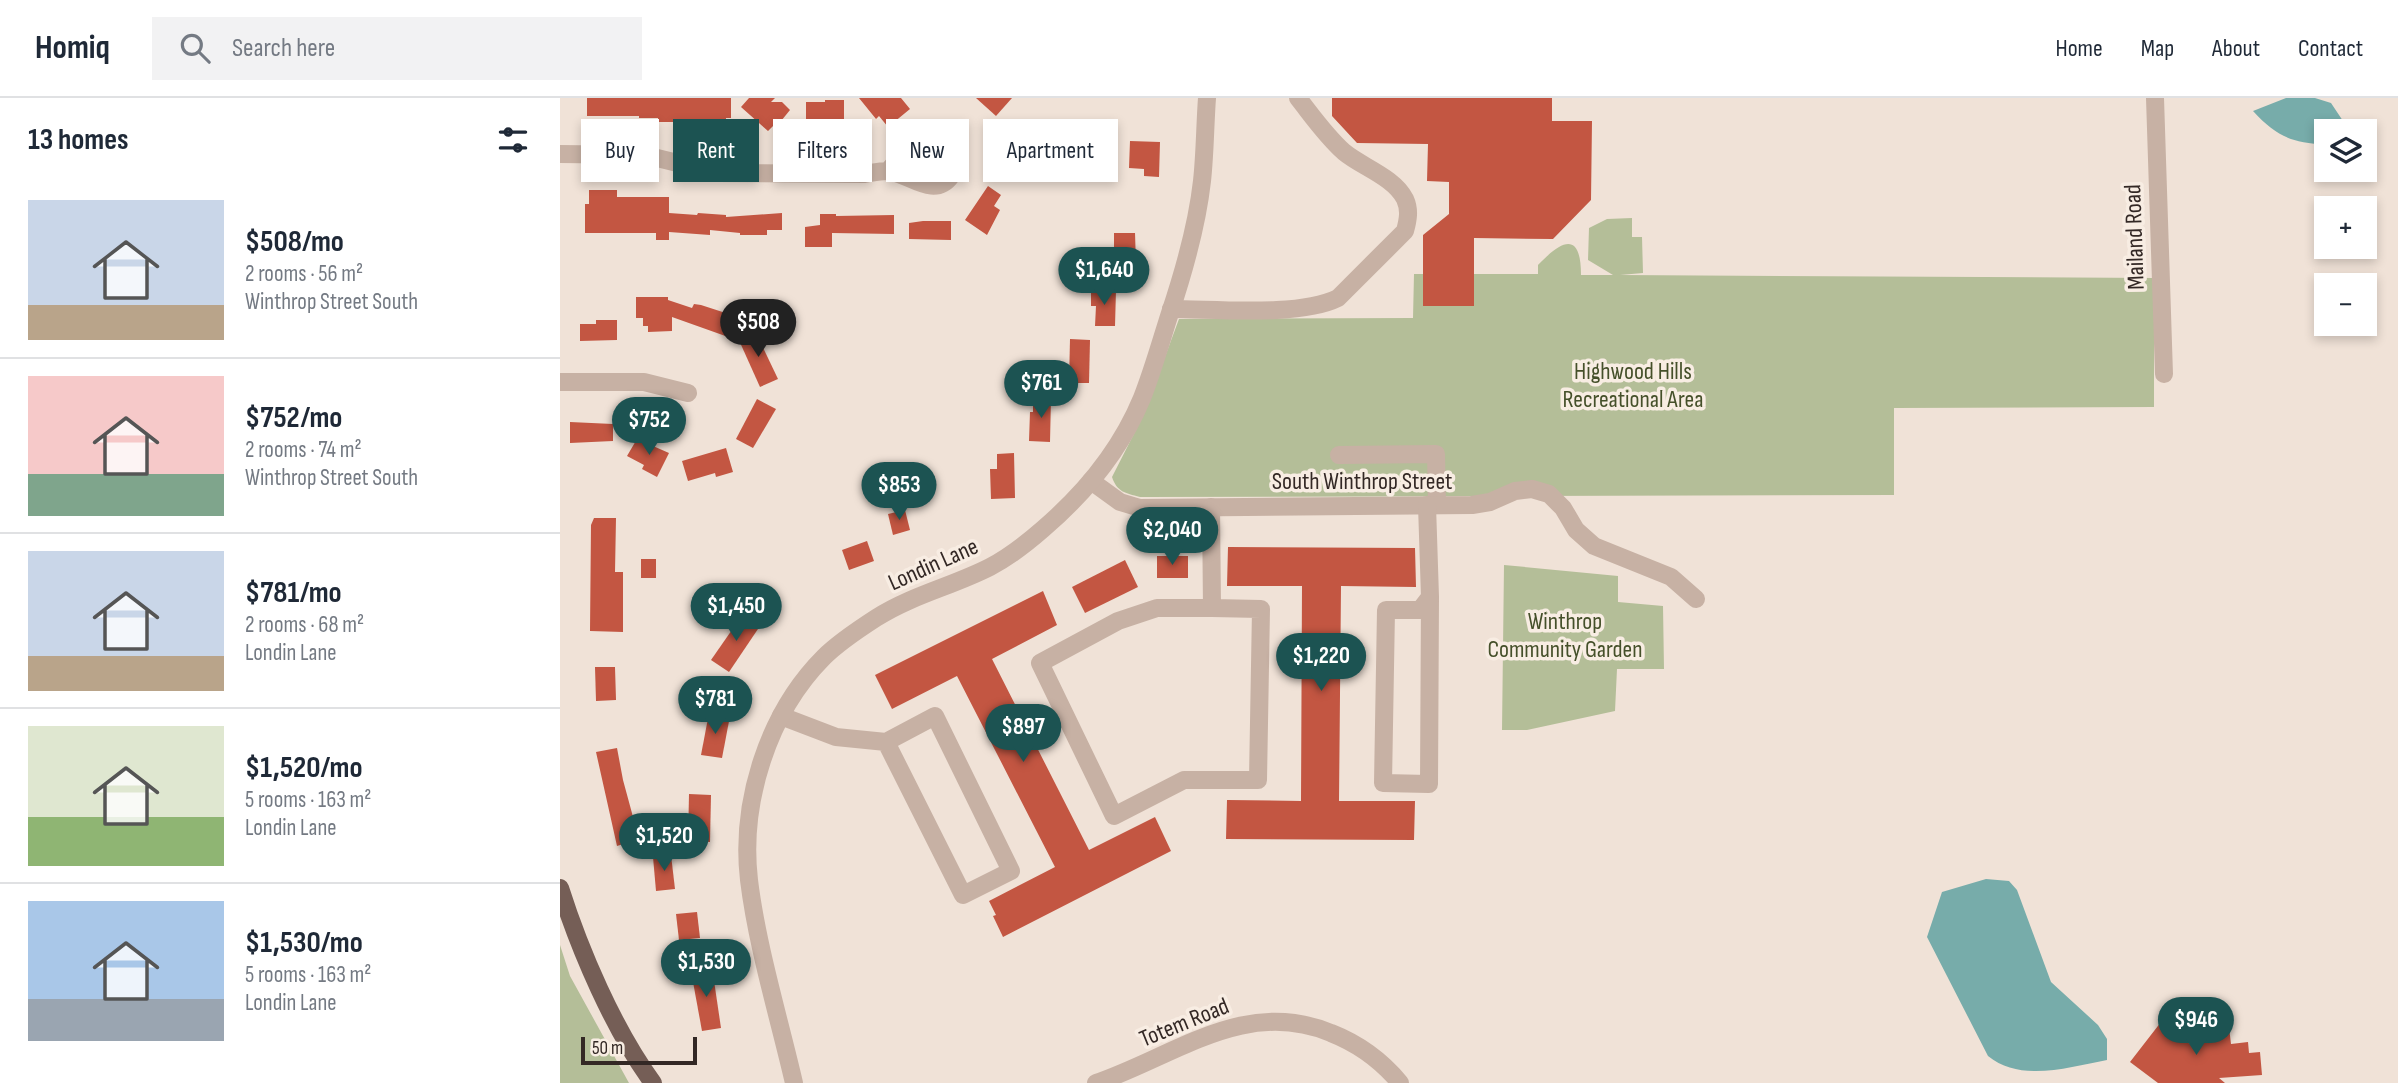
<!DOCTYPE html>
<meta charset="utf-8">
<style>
:root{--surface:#fff;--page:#f2f2f3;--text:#1f2937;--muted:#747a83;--line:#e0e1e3;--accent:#1c5352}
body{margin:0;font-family:"Sofia Sans Condensed",sans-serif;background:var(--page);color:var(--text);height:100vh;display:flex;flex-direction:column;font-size:26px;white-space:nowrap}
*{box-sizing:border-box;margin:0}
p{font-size:23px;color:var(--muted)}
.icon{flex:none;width:38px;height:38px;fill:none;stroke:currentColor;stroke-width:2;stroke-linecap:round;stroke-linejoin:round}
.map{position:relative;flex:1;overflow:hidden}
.panel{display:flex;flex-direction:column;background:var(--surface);width:560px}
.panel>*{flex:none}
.banner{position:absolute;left:21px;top:21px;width:665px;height:63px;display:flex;gap:14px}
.fabs{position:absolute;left:1754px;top:21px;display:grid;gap:14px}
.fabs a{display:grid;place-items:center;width:63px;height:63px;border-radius:0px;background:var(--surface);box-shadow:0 4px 10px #0003;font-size:35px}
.scale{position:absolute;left:21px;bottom:18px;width:116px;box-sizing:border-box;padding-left:7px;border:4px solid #332825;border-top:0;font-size:19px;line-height:24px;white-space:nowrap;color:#332825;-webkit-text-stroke:5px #f8ede3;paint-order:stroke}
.price{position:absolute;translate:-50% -60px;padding:0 16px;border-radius:24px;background:var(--accent);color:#fff;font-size:23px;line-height:46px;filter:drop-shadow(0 2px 4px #0008)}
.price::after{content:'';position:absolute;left:50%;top:42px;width:21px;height:16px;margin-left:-10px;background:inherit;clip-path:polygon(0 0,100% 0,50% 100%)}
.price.on{background:#222;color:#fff}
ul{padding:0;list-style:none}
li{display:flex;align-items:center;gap:21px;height:175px;padding:0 28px}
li+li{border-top:2px solid var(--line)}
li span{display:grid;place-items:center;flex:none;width:196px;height:140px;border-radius:0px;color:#555}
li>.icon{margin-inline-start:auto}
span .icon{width:84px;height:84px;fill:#fffc;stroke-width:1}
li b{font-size:30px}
h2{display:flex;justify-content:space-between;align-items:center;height:84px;padding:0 28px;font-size:30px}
.chip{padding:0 24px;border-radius:0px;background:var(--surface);box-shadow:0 4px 10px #0003;font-size:24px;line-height:63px}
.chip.on{background:var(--accent);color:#fff}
header{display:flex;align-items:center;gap:42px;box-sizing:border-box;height:98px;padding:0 35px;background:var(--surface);border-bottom:2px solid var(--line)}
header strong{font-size:33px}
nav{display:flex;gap:38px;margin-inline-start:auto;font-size:24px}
.search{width:490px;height:63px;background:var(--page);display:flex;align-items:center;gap:18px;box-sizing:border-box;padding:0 24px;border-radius:0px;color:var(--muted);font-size:26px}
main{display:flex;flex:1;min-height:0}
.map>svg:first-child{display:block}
.green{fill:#b4be98}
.water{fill:#77acaa}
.building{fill:#c35642}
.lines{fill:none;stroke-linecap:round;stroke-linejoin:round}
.minor{stroke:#c7b1a4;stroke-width:18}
.major{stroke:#755e56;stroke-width:18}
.labels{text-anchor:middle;stroke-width:7;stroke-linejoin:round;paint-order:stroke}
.street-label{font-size:24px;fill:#332825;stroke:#f8ede3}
.park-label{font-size:24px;fill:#45502a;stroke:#f8ede3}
</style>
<header>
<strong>Homiq</strong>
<div class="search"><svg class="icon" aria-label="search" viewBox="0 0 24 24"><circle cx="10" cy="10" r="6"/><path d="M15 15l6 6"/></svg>Search here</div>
<nav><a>Home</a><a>Map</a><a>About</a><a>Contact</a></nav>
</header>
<main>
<section class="panel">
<h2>13 homes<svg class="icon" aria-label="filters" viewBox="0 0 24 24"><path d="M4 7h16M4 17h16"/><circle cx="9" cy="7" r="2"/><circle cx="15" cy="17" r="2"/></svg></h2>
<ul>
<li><span style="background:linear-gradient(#c9d6e8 75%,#b9a48a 0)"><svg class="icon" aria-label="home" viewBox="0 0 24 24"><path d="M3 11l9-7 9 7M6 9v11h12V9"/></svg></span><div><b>$508/mo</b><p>2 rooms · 56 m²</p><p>Winthrop Street South</p></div></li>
<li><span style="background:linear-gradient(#f6c9c9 70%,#7fa58c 0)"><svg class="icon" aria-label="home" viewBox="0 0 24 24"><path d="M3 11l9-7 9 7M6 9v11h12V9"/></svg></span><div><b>$752/mo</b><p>2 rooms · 74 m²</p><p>Winthrop Street South</p></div></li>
<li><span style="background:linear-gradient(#c9d6e8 75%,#b9a48a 0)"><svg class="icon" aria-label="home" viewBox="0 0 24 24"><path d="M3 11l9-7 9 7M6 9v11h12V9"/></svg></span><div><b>$781/mo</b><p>2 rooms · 68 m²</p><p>Londin Lane</p></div></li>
<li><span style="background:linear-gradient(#dfe7d0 65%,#8fb573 0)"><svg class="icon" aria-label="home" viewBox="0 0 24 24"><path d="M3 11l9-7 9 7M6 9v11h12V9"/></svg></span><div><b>$1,520/mo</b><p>5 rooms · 163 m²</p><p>Londin Lane</p></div></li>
<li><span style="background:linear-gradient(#a9c7e8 70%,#9aa5b1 0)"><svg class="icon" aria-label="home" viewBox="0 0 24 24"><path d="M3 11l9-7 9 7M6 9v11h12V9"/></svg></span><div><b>$1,530/mo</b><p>5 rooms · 163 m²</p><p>Londin Lane</p></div></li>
</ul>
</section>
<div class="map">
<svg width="1838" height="985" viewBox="0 0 1838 985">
<rect width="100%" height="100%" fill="#f0e2d7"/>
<g class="green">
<path d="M1072,120V139H1082L1083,175L1060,177L1594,180V309L1334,310V397L580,399C565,395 557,394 552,379L583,318L619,221L853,220L854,176H978V167C1001,143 1021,132 1021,177H1053L1028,162L1029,130L1047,121Z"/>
<path d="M944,467L1058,478V504L1103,508L1104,571H1057L1055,613L967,632H942Z"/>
<path d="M0,847L10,878L69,985H0Z"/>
</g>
<g class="water">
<path d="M1726,0H1755L1771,5L1787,29L1786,33H1766V47C1731,44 1717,39 1693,13Z"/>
<path d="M1426,781L1449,783L1457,792L1491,884L1538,927L1547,941V962C1509,969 1461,985 1428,958L1367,839L1382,794Z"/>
</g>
<g class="building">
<path d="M27,0H171V20H166V34H138V24H98V20H79V18H27Z"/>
<path d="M189,0H215L211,4H222L230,12L217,28L215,26L208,33L181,9Z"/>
<path d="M299,0H341L350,11L328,29L319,18L316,21Z"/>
<path d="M416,0H452L436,18Z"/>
<path d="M772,0H992V23H1032L1031,102L993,141L914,140V208H863V137L889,116V84L867,83L868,46L797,45L772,18Z"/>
<path d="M265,2H284V37L246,40V4H265Z"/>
<path d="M427,35H456V71L426,68Z"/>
<path d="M570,43L600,44L599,79L584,78V71L569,70Z"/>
<path d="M428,88L441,97L434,108L440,112L427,137L405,122Z"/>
<path d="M29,92H57V99H109V115L137,117L138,115L166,117V119L222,115V132H207V137H180V135L150,132V137L109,134V142H96V135H25V106H29Z"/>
<path d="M260,116H276V118L334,117V136L272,135V149H245V129L260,127Z"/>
<path d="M363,123H391V142L349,141V125Z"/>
<path d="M554,135H575L576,165L554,166Z"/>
<path d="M531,191L556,192L555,228H535L536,208H531Z"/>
<path d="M76,199H108V202L132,210L134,206L141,207L178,219L171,240L112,219V233L88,234V228H83V220H76Z"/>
<path d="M36,222H57V242L20,243V226H36Z"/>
<path d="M195,233L218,281L200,289L178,240Z"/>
<path d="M510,241L530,242L529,285H509Z"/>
<path d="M473,299L491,300L490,344L469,343L470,314H473Z"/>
<path d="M197,301L216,311L193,350L176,341Z"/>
<path d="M10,324L53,326V343L10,345Z"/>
<path d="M77,341L109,355L97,379L82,371L84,367L67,358Z"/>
<path d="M166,350L173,374L156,379L155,375L128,383L122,363Z"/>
<path d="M454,355L455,400L431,401L430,371H437V356Z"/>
<path d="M345,412L350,432L333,437L328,416Z"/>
<path d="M34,420H56L55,474H63V534L30,533L31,427Z"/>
<path d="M307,443L314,463L289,472L282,452Z"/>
<path d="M668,449L855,450L856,489L781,488L779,703H855L854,742L666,741L667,702L741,703L742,488H667Z"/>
<rect x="597" y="458" width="31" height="22"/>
<rect x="81" y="461" width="15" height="19"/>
<path d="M565,462L578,489L525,515L512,489Z"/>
<path d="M483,493L497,527L432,561L529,752L595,719L611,753L443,839L433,818L436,817L429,803L495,769L397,578L332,611L315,577Z"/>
<path d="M183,516L200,528L169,574L151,562Z"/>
<path d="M35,569H55L56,602L36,603Z"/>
<path d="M149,615L170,618L162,660L141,657Z"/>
<path d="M57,650L63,682L79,741L57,748L36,654Z"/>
<path d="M129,696L151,697L150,744L128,743Z"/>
<path d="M111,757L115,791L96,793L93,759Z"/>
<path d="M137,814L140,840L119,842L116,816Z"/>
<path d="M152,869L161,930L142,933L131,873Z"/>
<path d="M1658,919L1659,930L1669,929L1671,946L1688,944L1689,955L1700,954L1702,977L1659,980L1665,985H1598L1570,964L1601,924L1639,953L1637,933L1645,932L1644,920Z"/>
</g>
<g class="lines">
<g class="minor">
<path d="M1595,0L1604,276"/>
<path d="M0,56L85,57L158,75L304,76C311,75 320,73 327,73C347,74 374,102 391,78L392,43L383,36C359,35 343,56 328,73"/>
<path d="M611,211C656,211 740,219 778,200L845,133C848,122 850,112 845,101C834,79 802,69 784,54C766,38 753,19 738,0"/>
<path d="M0,284H84L128,295"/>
<path d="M779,357L876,356L877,407"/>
<path d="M531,383L560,404L580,410L912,407L930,404L955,393L972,391L989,396L1003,410L1016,432L1034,448L1111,479L1136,501"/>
<path d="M867,407L870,499L860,512H826L823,685L869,686L870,499"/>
<path d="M651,409L652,510L701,511L698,682H624L554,718L480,565L558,523L597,510H652"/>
<path d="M221,618L276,639L326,644L403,797L451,773L375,618L326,644"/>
<path d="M234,985C219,920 197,848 189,782C180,704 208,615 264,559C279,544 299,531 316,520C352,497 393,488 430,469C449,459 467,445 483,431C525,395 561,351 582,300C593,272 601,243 610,215C624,173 637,128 642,83C645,56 645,27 647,0"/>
<path d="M536,985C615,958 685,899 771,935C799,946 821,962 840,985"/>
</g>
<path class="major" d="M0,790C20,853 54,932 93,985"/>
</g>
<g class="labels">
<g class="street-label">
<text transform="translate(1574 139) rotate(-92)" y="8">Mailand Road</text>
<text x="802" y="391">South Winthrop Street</text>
<text transform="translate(373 466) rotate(-24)" y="8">Londin Lane</text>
<text transform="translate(624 924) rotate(-22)" y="8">Totem Road</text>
</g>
<g class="park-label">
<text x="1073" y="281">Highwood Hills<tspan x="1073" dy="28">Recreational Area</tspan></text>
<text x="1005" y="531">Winthrop<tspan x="1005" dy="28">Community Garden</tspan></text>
</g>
</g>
</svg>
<div class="fabs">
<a><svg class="icon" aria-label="layers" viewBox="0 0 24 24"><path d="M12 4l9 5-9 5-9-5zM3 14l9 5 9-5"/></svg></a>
<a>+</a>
<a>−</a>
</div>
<div class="scale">50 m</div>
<b class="price" style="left:544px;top:209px">$1,640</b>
<b class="price on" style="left:198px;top:261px">$508</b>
<b class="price" style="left:481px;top:322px">$761</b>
<b class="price" style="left:89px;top:359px">$752</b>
<b class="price" style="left:339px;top:424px">$853</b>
<b class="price" style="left:612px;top:469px">$2,040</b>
<b class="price" style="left:176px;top:545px">$1,450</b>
<b class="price" style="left:761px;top:595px">$1,220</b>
<b class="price" style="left:155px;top:638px">$781</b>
<b class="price" style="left:463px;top:666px">$897</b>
<b class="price" style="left:104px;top:775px">$1,520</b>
<b class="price" style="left:146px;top:901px">$1,530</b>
<b class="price" style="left:1636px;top:959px">$946</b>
<div class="banner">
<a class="chip">Buy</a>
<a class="chip on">Rent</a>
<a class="chip">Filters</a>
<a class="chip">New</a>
<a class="chip">Apartment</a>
</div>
</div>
</main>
